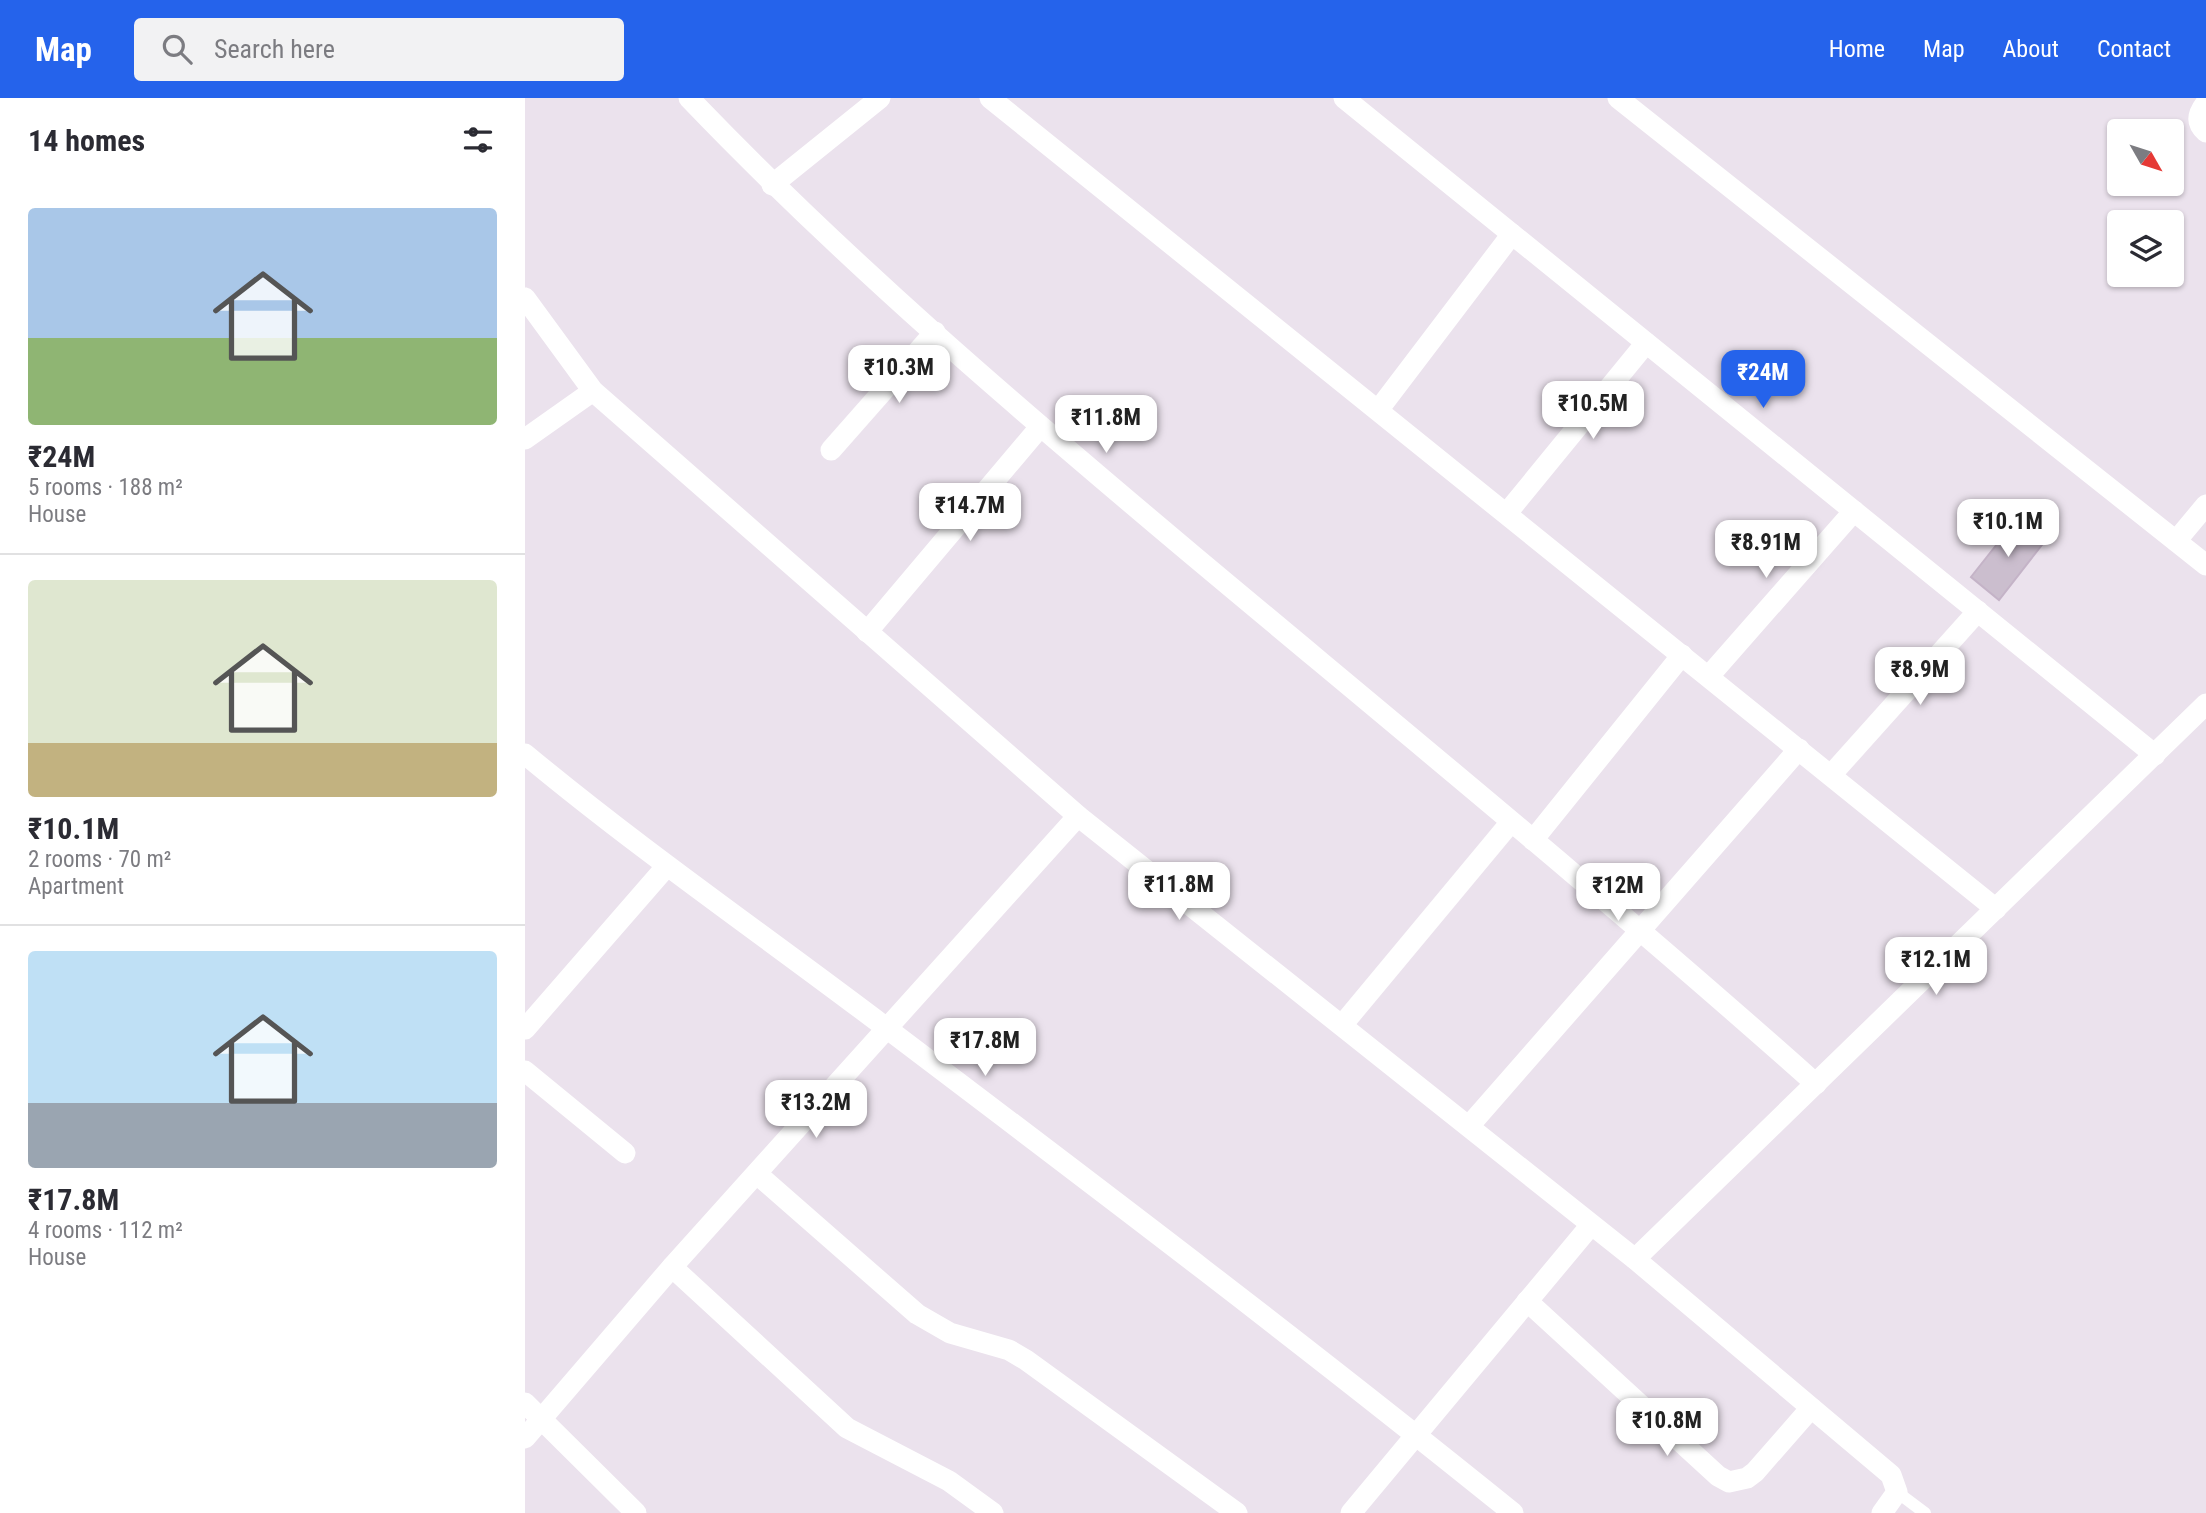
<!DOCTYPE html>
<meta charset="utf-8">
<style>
:root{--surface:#fff;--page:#f2f2f3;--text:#2b2b33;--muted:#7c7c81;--line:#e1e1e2;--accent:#2563eb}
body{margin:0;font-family:"Roboto Condensed",sans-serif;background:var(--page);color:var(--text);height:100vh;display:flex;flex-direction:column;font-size:26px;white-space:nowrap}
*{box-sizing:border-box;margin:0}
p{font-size:23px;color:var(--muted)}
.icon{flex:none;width:38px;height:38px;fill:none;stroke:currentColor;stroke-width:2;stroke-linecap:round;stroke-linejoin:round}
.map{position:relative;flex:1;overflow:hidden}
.side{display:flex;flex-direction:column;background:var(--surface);width:525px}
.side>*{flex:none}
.needle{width:46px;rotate:129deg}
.controls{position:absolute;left:1582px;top:21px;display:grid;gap:14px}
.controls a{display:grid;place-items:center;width:77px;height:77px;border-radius:7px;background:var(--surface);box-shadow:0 2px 5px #0004;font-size:35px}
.price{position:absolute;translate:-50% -60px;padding:0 16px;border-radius:14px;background:#fff;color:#222;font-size:23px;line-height:46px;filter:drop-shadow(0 2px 4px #0008)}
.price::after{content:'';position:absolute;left:50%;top:42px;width:21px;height:16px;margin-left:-10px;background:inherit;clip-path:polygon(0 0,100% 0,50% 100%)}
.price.on{background:var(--accent);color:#fff}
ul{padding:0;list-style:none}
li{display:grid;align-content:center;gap:14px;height:371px;padding:0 28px}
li+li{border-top:2px solid var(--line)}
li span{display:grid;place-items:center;height:217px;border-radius:7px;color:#555}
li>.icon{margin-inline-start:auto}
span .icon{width:126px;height:126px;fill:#fffc;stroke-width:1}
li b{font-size:30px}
h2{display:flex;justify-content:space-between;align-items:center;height:84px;padding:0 28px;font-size:30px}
header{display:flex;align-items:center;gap:42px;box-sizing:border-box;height:98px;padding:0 35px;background:var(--accent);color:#fff}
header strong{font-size:33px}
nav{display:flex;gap:38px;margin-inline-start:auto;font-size:24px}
.search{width:490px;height:63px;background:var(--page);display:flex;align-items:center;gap:18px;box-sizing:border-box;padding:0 24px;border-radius:7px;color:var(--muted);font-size:26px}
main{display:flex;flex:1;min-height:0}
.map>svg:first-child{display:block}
.building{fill:#cbbece;stroke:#c4b3c7;stroke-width:2}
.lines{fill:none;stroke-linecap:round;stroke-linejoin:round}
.lane{stroke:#fff;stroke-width:12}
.street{stroke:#fff;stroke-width:21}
</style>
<header>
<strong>Map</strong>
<div class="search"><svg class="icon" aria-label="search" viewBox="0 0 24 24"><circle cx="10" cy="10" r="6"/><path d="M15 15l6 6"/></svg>Search here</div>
<nav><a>Home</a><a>Map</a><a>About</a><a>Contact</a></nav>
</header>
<main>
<section class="side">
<h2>14 homes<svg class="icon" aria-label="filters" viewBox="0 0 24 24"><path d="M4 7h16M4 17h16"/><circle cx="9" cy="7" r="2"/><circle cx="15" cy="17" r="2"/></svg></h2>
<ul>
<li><span style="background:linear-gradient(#a9c7e8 60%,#8fb573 0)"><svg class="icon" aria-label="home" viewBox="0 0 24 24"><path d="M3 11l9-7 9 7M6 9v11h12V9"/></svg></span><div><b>₹24M</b><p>5 rooms · 188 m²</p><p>House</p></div></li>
<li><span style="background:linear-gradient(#dfe7d0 75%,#c2b280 0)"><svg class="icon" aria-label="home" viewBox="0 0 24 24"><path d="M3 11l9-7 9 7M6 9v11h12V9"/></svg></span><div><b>₹10.1M</b><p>2 rooms · 70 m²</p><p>Apartment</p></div></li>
<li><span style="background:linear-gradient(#bfe0f5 70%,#9aa5b1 0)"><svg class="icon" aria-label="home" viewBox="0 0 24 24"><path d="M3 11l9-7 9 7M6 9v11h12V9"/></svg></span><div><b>₹17.8M</b><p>4 rooms · 112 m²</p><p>House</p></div></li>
</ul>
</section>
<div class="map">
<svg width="1681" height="1415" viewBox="0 0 1681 1415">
<rect width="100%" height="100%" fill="#ebe2ed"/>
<path class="building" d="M1492,421L1520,443L1474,502L1446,479Z"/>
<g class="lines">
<path class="lane" d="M1372,1394L1400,1415"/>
<g class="street">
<path d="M164,0C322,165 496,313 671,460C879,634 1089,806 1291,986"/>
<path d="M465,0L1471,811"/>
<path d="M819,0L1630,657"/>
<path d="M1093,0L1681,467"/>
<path d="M1681,5C1673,15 1670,24 1681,34"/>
<path d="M247,87L355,0"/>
<path d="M0,200L68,293L553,718L1110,1161L1366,1377L1372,1394L1357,1415"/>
<path d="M854,311L987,136"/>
<path d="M0,341L68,293"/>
<path d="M306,352L410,234"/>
<path d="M982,415L1121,245"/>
<path d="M1651,443L1681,407"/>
<path d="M342,534L515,329"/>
<path d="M1184,578L1329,413"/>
<path d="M0,656C118,754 243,840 364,932C574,1091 784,1250 988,1415"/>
<path d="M1306,677L1453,513"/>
<path d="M1008,742L1157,557"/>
<path d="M818,926L986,724"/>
<path d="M0,931L141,769"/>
<path d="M0,973L100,1055"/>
<path d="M944,1028L1274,651"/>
<path d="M232,1076L392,1216L425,1235L484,1252L501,1262L712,1415"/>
<path d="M1110,1161L1681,606"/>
<path d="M147,1169L322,1330L424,1383L468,1415"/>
<path d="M1002,1203L1193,1378L1204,1384L1222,1380L1230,1374L1286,1310"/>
<path d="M0,1305L111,1415"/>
<path d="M0,1340L147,1169L553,718"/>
<path d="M826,1415L1066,1127"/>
</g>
</g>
</svg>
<div class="controls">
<a><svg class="needle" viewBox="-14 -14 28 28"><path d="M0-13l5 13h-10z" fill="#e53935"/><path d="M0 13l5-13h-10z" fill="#7c7c81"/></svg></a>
<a><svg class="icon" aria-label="layers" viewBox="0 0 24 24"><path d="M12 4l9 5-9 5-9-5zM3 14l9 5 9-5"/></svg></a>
</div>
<b class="price" style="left:374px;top:307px">₹10.3M</b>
<b class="price on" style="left:1238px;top:312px">₹24M</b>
<b class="price" style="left:1068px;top:343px">₹10.5M</b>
<b class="price" style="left:581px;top:357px">₹11.8M</b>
<b class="price" style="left:445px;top:445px">₹14.7M</b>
<b class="price" style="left:1483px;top:461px">₹10.1M</b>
<b class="price" style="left:1241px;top:482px">₹8.91M</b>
<b class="price" style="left:1395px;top:609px">₹8.9M</b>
<b class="price" style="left:654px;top:824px">₹11.8M</b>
<b class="price" style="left:1093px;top:825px">₹12M</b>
<b class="price" style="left:1411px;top:899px">₹12.1M</b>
<b class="price" style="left:460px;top:980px">₹17.8M</b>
<b class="price" style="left:291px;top:1042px">₹13.2M</b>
<b class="price" style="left:1142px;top:1360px">₹10.8M</b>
</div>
</main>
